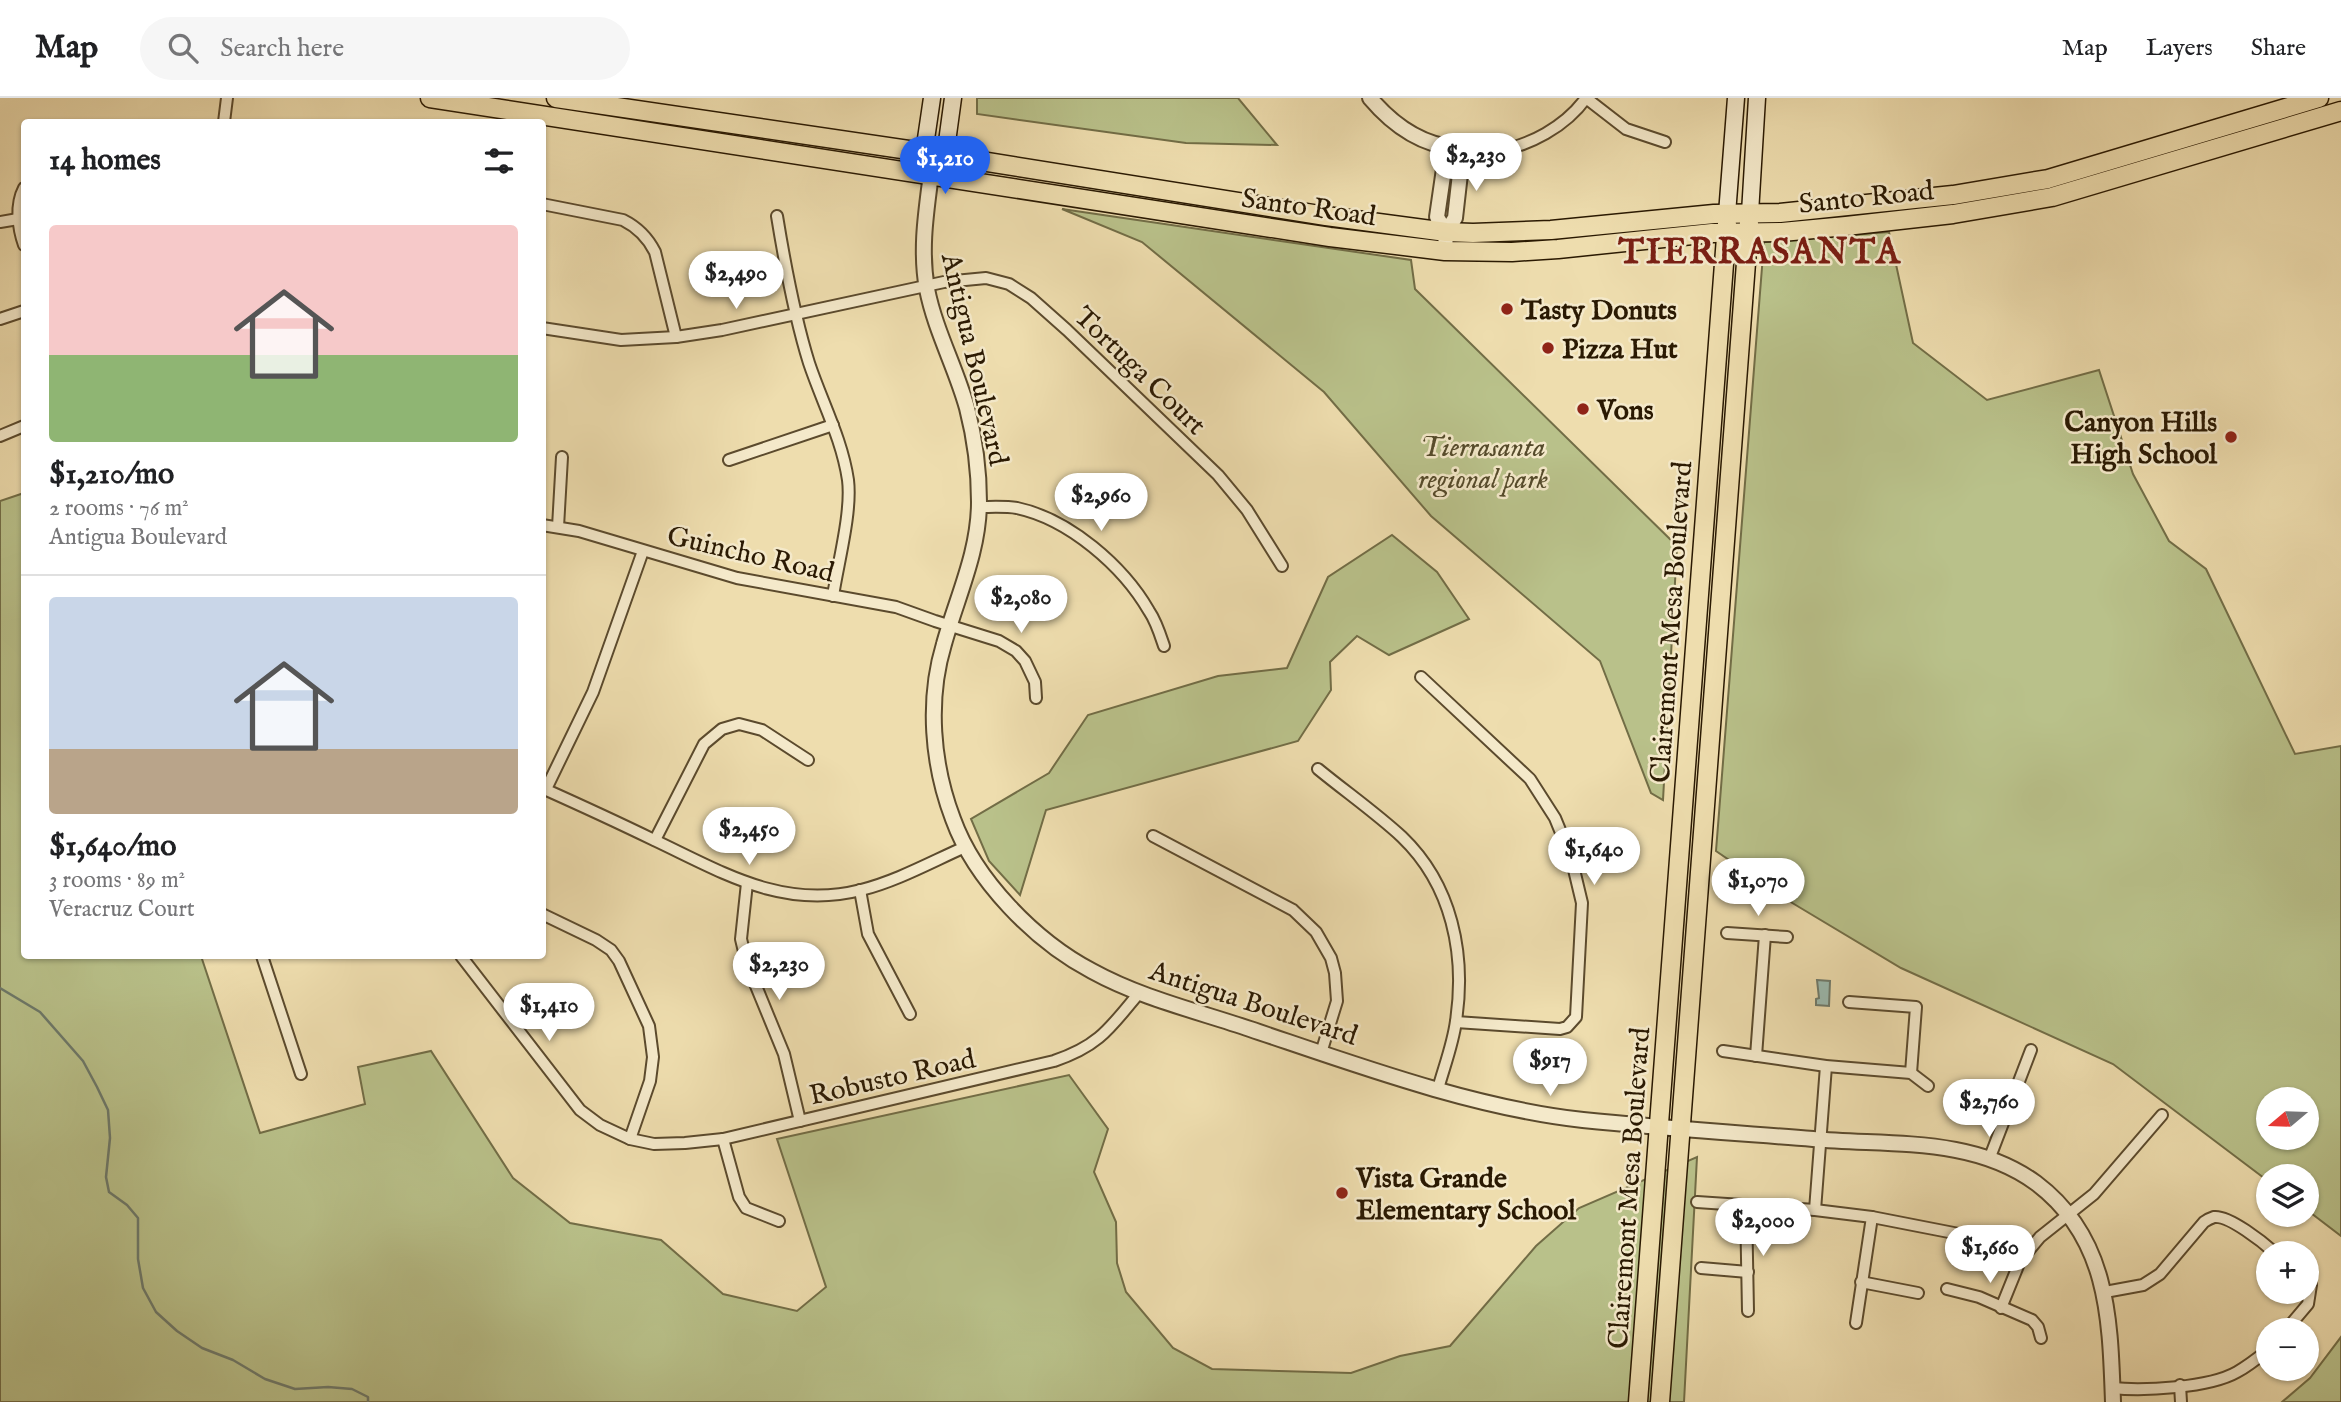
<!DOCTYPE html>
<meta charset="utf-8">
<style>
:root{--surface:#fff;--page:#f6f6f6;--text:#202124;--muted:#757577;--line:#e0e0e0;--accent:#2563eb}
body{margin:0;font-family:"IM FELL English",serif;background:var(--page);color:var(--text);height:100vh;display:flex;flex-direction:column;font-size:26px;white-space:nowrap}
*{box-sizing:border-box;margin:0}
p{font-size:23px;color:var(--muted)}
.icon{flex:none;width:38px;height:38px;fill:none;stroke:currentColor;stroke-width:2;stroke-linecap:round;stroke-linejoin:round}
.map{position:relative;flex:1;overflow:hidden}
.details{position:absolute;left:21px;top:21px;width:525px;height:840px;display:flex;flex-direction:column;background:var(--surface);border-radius:7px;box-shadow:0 2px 5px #0004}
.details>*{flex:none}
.needle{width:46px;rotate:251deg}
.fabs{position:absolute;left:2256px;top:989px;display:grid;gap:14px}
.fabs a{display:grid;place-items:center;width:63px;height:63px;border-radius:50%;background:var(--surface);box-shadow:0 2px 5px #0004;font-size:35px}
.price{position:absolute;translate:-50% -60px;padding:0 16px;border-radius:24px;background:#fff;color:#222;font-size:23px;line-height:46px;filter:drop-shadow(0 2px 4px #0008)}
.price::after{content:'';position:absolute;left:50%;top:42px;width:21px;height:16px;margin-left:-10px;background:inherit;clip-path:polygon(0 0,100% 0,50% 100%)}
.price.current{background:var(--accent);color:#fff}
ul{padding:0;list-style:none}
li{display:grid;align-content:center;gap:14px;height:371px;padding:0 28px}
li+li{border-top:2px solid var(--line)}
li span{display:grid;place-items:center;height:217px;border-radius:7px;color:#555}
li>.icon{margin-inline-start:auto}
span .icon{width:126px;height:126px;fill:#fffc;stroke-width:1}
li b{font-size:30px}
h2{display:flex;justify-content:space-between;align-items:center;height:84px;padding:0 28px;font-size:30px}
header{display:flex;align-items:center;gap:42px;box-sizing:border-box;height:98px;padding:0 35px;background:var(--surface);border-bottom:2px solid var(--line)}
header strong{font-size:33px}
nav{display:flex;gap:38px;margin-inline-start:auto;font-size:24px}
.search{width:490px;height:63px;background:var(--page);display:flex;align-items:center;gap:18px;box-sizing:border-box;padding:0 24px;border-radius:38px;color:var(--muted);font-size:26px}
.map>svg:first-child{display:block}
.green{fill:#b9c18a;stroke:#726d46;stroke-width:2;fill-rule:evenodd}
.water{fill:#9bbbb1;stroke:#6e7a6b;stroke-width:2}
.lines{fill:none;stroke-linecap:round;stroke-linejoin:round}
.stream{stroke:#6e7a6b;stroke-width:2.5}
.minor-casing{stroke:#5b4a2d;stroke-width:14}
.tertiary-casing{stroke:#5b4a2d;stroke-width:18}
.secondary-casing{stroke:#2a1902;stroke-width:19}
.primary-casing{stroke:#2a1902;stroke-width:21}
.minor{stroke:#f4e9ca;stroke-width:10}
.tertiary{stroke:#f4e9ca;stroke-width:14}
.secondary{stroke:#f4e9ca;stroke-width:16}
.primary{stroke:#eeddae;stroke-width:18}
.poi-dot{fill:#8f2418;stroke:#f4e9ca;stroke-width:2.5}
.labels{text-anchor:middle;stroke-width:5;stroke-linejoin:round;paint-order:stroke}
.street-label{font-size:28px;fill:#2a1902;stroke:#f4e9ca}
.poi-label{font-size:28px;font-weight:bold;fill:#2a1902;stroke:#f4e9ca;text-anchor:start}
.park-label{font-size:28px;font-style:italic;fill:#554b2b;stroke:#f4e9ca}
.district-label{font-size:35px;font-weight:bold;letter-spacing:2px;fill:#7a1f14;stroke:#f4e9ca}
</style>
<header>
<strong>Map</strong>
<div class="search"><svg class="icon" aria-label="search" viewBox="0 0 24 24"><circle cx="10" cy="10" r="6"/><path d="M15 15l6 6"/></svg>Search here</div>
<nav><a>Map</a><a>Layers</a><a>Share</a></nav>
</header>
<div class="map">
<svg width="2341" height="1304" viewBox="0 0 2341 1304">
<rect width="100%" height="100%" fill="#eeddae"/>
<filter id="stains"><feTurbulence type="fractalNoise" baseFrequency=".00286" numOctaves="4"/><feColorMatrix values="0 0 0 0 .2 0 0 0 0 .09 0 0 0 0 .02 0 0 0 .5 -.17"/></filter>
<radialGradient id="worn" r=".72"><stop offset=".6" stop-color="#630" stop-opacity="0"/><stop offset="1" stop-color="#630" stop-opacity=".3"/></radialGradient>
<g class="green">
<path d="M977,0H1238L1277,47L1186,45L977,16Z"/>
<path d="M1062,111L1411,162L1415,191L1677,448L1663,702L1651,695L1600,563L1431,418L1324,294L1142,144Z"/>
<path d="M1889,134L1913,245L1987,302L2099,272L2133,376L2169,443L2206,471L2295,656L2341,648V1138L2307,1112L2306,1078H2268V1083L2113,966L1901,870L1789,803L1716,753L1764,144ZM2268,1001H2306V1040H2268Z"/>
<path d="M24,395V858H201L260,1035L365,1006L358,969L431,953L513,1080L570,1125L661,1142L723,1196L797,1213L826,1189L777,1041L1069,977L1108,1031L1094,1074L1116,1124L1117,1165L1126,1194L1173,1250L1212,1271L1351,1275L1400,1258L1450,1248L1536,1148L1579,1110L1697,1059L1684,1304H0V403Z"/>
<path d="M1392,437L1437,474L1469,521L1389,557L1357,538L1330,564L1331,592L1298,643L1046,712L1020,797L989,763L971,721L1049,675L1088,617L1218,578L1287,570L1328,479Z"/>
<path d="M2341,1239V1304H2282L2310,1280Z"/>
</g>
<path class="water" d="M1817,882L1830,883L1829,908L1816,907V901L1819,900Z"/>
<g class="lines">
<path class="stream" d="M0,890L40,914L83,963L97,989L108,1012L110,1040L106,1079L109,1094L127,1107L138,1120V1161L143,1190L156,1214L177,1233L202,1250L233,1262L265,1281L295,1291L328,1289L352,1291L368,1299V1304"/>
<g class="minor-casing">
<g id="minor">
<path d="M224,24L227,0"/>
<path d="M1456,50C1468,51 1482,54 1494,53C1529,49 1566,28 1586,0L1626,31L1665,44"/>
<path d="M24,90C15,107 18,130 24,147"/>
<path d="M542,106L623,122C637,129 648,140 655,154L676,239"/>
<path d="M777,118C785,167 794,217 809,265C822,304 842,341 848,382C852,414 838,465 833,498"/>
<path d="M0,124L18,121"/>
<path d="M0,221L24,213"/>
<path d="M542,230L621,242L676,239L722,232L944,184L986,180L1009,186L1031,200L1067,232L1218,377L1247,412L1282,468"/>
<path d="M0,338L24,328"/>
<path d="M729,362L833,327"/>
<path d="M979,409C991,409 1005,408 1017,410C1069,421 1123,468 1149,513C1156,523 1160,536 1164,548"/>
<path d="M542,427L579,433L737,480L896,509L935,523L999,543L1016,553L1025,563L1035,584L1036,600"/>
<path d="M558,429L562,359"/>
<path d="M1421,579L1530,681L1555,720L1571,759L1582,805L1576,919L1567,929L1560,931L1456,924"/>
<path d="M1318,671C1346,694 1376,715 1402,739C1452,787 1466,856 1456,923C1453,946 1444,969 1438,991"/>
<path d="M542,690C580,707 617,724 654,742C722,774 782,812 861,792C897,783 931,764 965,749"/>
<path d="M546,691L593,594L643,453"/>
<path d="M1153,738L1293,812L1316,834L1331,860L1335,875L1337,903L1321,955"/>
<path d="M655,742L704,646L722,631L739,626L762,632L808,662"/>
<path d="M747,785L741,841L747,866L784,956L800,1023"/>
<path d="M860,792L868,836L910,916"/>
<path d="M542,816L596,842L611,852L619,863L649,928L653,959L650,983L630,1041"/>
<path d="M1727,835L1787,839"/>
<path d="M262,858L301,976"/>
<path d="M461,858L580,1012L600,1027L630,1041L654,1046L685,1045L723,1041L1054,963C1099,948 1110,930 1139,895"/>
<path d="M1849,904L1916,909L1911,975"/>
<path d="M1723,953L1826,968L1911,975L1928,988"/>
<path d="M1756,958L1765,837"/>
<path d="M723,1041L739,1099L746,1110L779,1123"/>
<path d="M1990,1059L2031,952"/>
<path d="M1697,1104L1815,1112L1872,1119L1959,1136"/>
<path d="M1746,1107L1748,1213"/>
<path d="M1815,1112L1826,968"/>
<path d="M1701,1170L1748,1174"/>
<path d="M1861,1184L1918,1195"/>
<path d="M1947,1191L1979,1199L2032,1222L2038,1229L2041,1240"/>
<path d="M2105,1194L2143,1187L2160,1176L2204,1124C2207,1122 2211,1120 2214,1119C2229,1117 2264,1145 2275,1155"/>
<path d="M2001,1210L2020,1163L2040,1139L2094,1096L2162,1017"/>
<path d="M1856,1225L1872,1119"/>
<path d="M2286,1232L2308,1206L2311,1187L2306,1183"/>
<path d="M2180,1287L2181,1304"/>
<path d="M2112,1290C2144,1293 2209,1290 2237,1274C2248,1268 2258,1260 2268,1252"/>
</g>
</g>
<g class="tertiary-casing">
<g id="tertiary">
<path d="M1370,0C1392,26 1421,47 1456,50"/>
<path d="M931,76C926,115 920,152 927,191C935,232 956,270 967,310C975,341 979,373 979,404C979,454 957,499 944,546C927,602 932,666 953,721C975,782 1035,843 1092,873C1141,900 1197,913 1250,931C1354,966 1473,1010 1583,1022C1660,1030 1737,1035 1813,1041C1889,1048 1972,1038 2036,1085C2109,1140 2110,1221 2113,1304"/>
<path d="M1446,134L1437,119L1445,64L1456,50"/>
<path d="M1445,153L1446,134L1455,120L1461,67L1456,50"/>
</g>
</g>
<g class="secondary-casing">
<g id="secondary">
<path d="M933,57L947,44L953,0"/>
<path d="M931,76L933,57L926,41L932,0"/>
<path d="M1750,115L1757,0"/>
<path d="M1727,116L1736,0"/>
</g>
</g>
<g class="primary-casing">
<g id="primary">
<path d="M430,0L1330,139L1445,153L1512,154L1558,151L1712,135L1782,134L1846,128L1953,116L2052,99L2341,13"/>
<path d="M556,0L956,59L1326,118L1446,134L1473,135L1551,132L1714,116L1780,115L1953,97L2048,81L2319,0"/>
<path d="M1638,1304L1727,126"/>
<path d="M1660,1304L1749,125"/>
</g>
</g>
<use href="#minor" class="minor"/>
<use href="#tertiary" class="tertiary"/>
<use href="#secondary" class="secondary"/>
<use href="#primary" class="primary"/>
</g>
<g class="poi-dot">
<circle cx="1507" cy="211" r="7"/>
<circle cx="1548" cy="250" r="7"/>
<circle cx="1583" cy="311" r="7"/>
<circle cx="2231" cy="339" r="7"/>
<circle cx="1342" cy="1095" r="7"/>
</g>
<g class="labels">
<g class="street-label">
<text transform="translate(1866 98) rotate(-6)" y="10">Santo Road</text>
<text transform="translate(1309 108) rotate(8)" y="10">Santo Road</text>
<text transform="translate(976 261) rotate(77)" y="10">Antigua Boulevard</text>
<text transform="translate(1141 272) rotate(44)" y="10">Tortuga Court</text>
<text transform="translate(751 455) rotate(13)" y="10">Guincho Road</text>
<text transform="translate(1670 524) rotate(-86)" y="10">Clairemont Mesa Boulevard</text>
<text transform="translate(1254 904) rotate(18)" y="10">Antigua Boulevard</text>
<text transform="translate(892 978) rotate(-13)" y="10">Robusto Road</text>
<text transform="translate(1628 1090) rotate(-86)" y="10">Clairemont Mesa Boulevard</text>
</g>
<g class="poi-label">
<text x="1521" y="221">Tasty Donuts</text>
<text x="1562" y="260">Pizza Hut</text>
<text x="1597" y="321">Vons</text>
<text x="2217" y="333" text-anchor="end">Canyon Hills<tspan x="2217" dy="32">High School</tspan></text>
<text x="1356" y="1089">Vista Grande<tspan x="1356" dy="32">Elementary School</tspan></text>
</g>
<g class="park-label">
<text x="1483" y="358">Tierrasanta<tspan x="1483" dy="32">regional park</tspan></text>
</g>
<g class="district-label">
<text x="1760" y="165">TIERRASANTA</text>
</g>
</g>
<rect width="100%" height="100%" filter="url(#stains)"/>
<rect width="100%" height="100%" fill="url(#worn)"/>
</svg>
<div class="fabs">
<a><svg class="needle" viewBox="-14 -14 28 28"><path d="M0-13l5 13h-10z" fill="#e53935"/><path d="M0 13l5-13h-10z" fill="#757577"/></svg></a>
<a><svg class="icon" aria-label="layers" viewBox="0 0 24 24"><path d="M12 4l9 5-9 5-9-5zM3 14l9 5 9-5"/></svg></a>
<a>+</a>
<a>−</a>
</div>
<b class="price" style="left:1476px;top:95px">$2,230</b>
<b class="price current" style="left:945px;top:98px">$1,210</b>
<b class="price" style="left:736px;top:213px">$2,490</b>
<b class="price" style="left:1101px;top:435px">$2,960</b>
<b class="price" style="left:1021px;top:537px">$2,080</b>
<b class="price" style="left:749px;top:769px">$2,450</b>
<b class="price" style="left:1594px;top:789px">$1,640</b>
<b class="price" style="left:1758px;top:820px">$1,070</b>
<b class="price" style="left:779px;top:904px">$2,230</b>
<b class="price" style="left:549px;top:945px">$1,410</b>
<b class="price" style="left:1550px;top:1000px">$917</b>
<b class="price" style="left:1989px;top:1041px">$2,760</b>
<b class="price" style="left:1763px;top:1160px">$2,000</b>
<b class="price" style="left:1990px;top:1187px">$1,660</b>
<section class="details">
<h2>14 homes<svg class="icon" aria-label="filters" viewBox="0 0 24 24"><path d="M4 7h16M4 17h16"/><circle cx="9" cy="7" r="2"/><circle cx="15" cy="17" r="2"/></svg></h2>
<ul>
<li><span style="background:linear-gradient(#f6c9c9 60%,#8fb573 0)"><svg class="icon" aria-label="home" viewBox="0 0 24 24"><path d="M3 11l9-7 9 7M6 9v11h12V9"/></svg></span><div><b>$1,210/mo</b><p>2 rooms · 76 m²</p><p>Antigua Boulevard</p></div></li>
<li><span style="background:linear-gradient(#c9d6e8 70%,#b9a48a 0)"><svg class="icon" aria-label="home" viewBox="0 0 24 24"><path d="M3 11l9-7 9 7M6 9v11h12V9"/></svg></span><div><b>$1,640/mo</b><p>3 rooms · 89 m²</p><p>Veracruz Court</p></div></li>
</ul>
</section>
</div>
